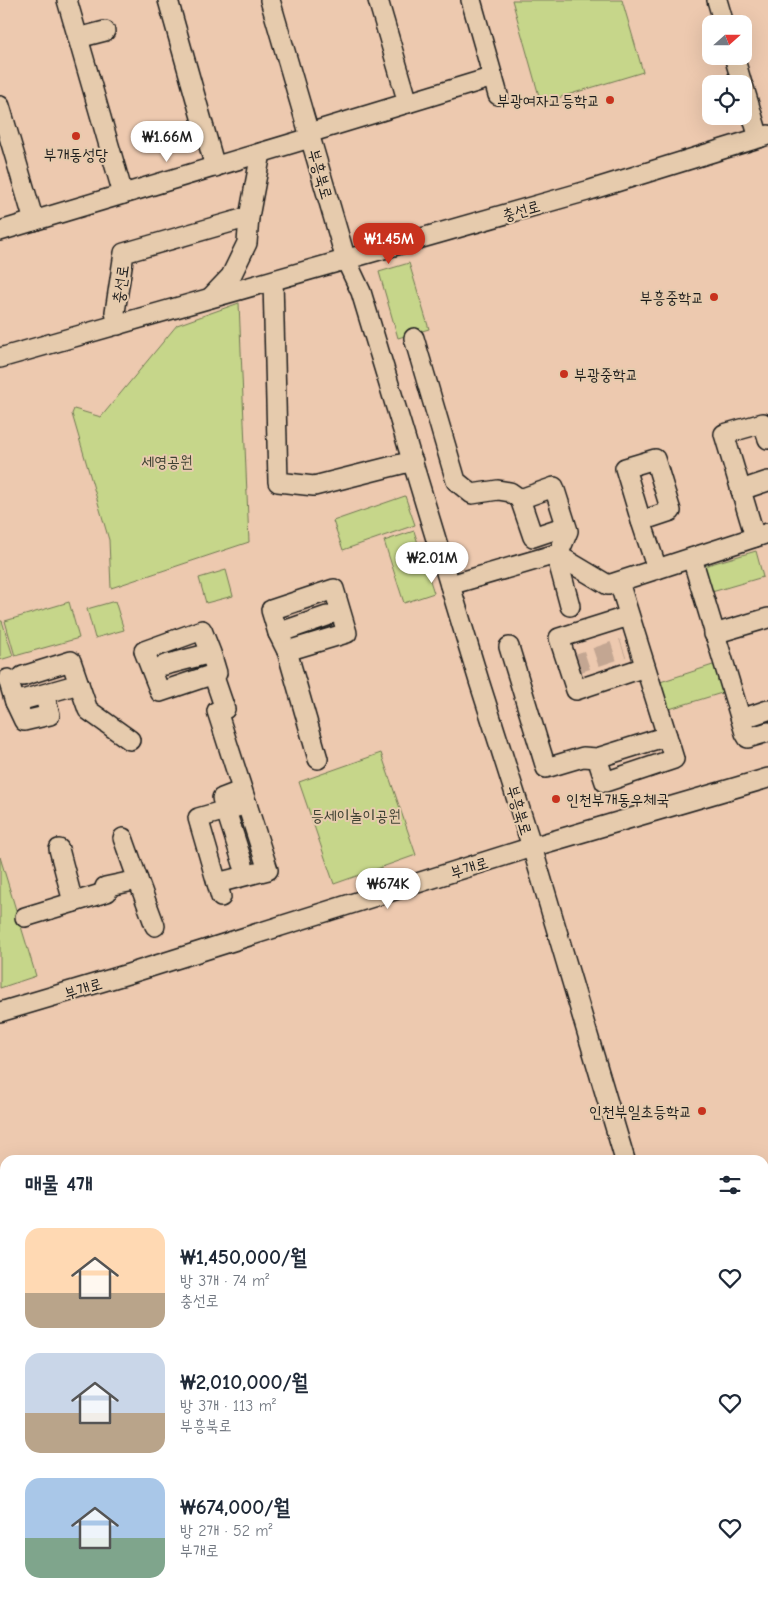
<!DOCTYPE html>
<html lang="ko">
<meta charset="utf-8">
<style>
:root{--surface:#fff;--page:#f6f6f7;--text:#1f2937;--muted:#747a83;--accent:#c8321e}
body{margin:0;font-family:"Comic Neue","Poor Story",sans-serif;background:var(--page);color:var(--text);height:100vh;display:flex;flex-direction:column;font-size:19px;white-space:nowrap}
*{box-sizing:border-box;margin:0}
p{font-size:16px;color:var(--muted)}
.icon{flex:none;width:28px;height:28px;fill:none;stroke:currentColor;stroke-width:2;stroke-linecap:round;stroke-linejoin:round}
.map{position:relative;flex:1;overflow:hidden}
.sheet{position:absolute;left:0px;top:1155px;width:769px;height:445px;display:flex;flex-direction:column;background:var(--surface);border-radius:15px 15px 0 0;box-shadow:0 5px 20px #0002}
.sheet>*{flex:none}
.needle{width:32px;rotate:69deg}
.controls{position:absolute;left:702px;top:15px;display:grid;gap:10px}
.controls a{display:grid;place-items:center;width:50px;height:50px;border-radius:10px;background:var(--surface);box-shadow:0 5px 20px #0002;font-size:25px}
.price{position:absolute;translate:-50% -42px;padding:0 11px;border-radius:18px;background:#fff;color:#222;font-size:16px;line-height:32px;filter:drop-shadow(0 1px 2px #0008)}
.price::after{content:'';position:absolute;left:50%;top:30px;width:15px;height:11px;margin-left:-8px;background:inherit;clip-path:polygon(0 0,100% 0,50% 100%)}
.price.on{background:var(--accent);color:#fff}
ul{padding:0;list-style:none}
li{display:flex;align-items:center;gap:15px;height:125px;padding:0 25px}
li span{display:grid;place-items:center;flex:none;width:140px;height:100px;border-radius:15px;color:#555}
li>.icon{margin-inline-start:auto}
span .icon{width:60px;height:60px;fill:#fffc;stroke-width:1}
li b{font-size:21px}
h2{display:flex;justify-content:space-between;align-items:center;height:60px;padding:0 25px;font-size:21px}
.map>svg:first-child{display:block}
.green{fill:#c6d68a;stroke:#717953}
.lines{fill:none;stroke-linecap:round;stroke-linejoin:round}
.minor-tunnel{stroke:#c3a692;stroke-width:19;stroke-dasharray:19 9;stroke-linecap:butt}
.minor-casing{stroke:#1c1c1c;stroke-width:22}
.major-casing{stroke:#1c1c1c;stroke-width:28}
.minor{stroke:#e6cbad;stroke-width:19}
.major{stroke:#e6cbad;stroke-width:24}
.poi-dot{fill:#c8321e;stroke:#e6cbad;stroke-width:2}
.labels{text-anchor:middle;stroke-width:4;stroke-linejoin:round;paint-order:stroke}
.poi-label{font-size:16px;fill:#1c1c1c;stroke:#e6cbad;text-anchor:end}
.street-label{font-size:16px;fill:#1c1c1c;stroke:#e6cbad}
.park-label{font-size:16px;fill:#3e4132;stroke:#e6cbad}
</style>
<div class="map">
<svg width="768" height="1600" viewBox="0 0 768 1600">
<rect width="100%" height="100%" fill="#edc9af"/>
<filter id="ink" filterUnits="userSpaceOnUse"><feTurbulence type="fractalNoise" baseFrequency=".02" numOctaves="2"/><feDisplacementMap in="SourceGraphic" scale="10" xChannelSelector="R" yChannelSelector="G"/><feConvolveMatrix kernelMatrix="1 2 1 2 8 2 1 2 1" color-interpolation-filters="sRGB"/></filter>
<g filter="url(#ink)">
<g class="green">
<path d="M512,0H622L643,72L541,103Z"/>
<path d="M409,263L429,329L398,338L379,272Z"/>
<path d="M239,303L249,542L111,588L109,540L72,414L74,409L101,417L177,325Z"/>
<path d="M405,496L415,525L343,550L333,521Z"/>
<path d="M414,531L434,593L404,603L384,541Z"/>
<path d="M756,551L763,577L705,594L697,568Z"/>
<path d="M226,570L233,596L206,603L199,578Z"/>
<path d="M115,601L124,630L95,638L87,609Z"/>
<path d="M69,602L79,638L15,656L5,621Z"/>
<path d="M0,621H2L13,656L0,660Z"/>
<path d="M716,664L725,692L666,710L657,683Z"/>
<path d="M381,753L416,855L334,884L299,782Z"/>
<path d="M0,857L36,976L0,988Z"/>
</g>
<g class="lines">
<path class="minor-tunnel" d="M569,666L623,648"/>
<g class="minor-casing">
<g id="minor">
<path d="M67,0L123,194"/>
<path d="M168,0L215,167"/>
<path d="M270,0L346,260L361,292L479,681L532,847L625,1160"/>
<path d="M378,0L408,103"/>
<path d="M471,0L498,95"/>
<path d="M717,0L724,24"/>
<path d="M78,38L105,31"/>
<path d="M734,56L742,84"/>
<path d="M744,88L759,138"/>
<path d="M0,106L34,221"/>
<path d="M309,133L493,77"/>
<path d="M0,231L310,138"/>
<path d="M273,281L278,482L314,486L413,461"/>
<path d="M211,297L231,276L247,243L249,217L261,153"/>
<path d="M118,325L115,312L124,253L249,217"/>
<path d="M414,338L456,481L472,494L498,490L510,492L520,499"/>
<path d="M0,358L587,191L768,135"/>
<path d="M655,459L671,511L641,521L625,468Z"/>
<path d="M741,490L768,481"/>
<path d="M641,521L657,569"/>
<path d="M755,537L724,434L763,423L768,439"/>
<path d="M556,554L570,606"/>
<path d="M558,555L568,531L554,487L520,499L533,537L566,526"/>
<path d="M692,558L745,733L748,738L768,732"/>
<path d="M619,582L667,736"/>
<path d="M450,585L556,554L608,585L768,533"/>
<path d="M334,589L347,633L287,651L278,633L271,610Z"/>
<path d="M629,616L559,638L576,690L645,667"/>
<path d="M278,633L327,616"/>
<path d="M714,634L768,618"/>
<path d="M509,647L546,768L583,757L597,758L605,782L674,759L667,736L597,758"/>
<path d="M287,651L318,759"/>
<path d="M165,665L211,653L217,673L160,692L144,651L202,630L211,653"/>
<path d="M213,674L225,709"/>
<path d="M23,676L71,661L88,710L130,740"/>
<path d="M8,679L15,702"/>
<path d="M44,694L50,715L24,721L15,702L79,684"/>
<path d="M217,711L268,870L217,883"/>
<path d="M741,719L768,710"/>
<path d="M235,793L222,798L243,864"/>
<path d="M59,849L73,902"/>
<path d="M138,880L155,926"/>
<path d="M105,887L138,880L123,838"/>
<path d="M221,897L198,818L247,804"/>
<path d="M25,917L107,892"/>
<path d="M0,1012L128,974L532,847L768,778"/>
<path d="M59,1595L61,1600"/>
<path d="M218,1595V1600"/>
</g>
</g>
<g class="major-casing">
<g id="major">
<path d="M0,1404L5,1421"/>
<path d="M764,1478L768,1477"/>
<path d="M0,1553L5,1552"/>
</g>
</g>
<use href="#minor" class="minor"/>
<use href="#major" class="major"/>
</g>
</g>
<g class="poi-dot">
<circle cx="610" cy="100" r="5"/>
<circle cx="76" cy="136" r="5"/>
<circle cx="714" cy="297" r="5"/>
<circle cx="564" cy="374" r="5"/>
<circle cx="556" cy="799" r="5"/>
<circle cx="702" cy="1111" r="5"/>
</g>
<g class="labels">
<g class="poi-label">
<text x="600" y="106">부광여자고등학교</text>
<text x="76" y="160" text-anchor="middle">부개동성당</text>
<text x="704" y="303">부흥중학교</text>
<text x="574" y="380" text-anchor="start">부광중학교</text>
<text x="566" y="805" text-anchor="start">인천부개동우체국</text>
<text x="692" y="1117">인천부일초등학교</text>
</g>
<g class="street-label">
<text transform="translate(321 174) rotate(74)" y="6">부흥북로</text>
<text transform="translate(521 210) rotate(-16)" y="6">충선로</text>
<text transform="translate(120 284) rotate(-82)" y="6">충선로</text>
<text transform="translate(520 810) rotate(73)" y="6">부흥북로</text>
<text transform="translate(469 867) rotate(-17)" y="6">부개로</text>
<text transform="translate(83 988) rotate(-17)" y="6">부개로</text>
</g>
<g class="park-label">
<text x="167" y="467">세영공원</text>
<text x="356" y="821">등세이놀이공원</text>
</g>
</g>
</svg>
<div class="controls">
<a><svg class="needle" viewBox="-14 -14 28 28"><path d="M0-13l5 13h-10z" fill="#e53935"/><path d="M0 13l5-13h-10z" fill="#747a83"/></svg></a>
<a><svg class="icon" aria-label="locate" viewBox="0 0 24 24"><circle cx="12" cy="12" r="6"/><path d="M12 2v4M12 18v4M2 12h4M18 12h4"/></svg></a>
</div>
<b class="price" style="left:167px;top:163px">₩1.66M</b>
<b class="price on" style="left:389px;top:265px">₩1.45M</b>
<b class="price" style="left:432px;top:584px">₩2.01M</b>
<b class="price" style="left:388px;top:910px">₩674K</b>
<section class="sheet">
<h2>매물 4개<svg class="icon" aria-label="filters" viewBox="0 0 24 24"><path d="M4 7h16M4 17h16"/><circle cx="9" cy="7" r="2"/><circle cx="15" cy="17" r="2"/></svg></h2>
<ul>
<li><span style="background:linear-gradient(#ffd9b3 65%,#b9a48a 0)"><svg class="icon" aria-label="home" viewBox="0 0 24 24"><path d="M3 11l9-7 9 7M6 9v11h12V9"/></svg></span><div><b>₩1,450,000/월</b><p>방 3개 · 74 m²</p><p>충선로</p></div><svg class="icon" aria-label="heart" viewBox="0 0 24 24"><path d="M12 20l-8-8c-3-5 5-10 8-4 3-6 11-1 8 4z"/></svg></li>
<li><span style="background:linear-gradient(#c9d6e8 60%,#b9a48a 0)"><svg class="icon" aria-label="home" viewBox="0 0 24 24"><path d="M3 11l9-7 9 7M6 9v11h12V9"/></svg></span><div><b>₩2,010,000/월</b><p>방 3개 · 113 m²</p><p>부흥북로</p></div><svg class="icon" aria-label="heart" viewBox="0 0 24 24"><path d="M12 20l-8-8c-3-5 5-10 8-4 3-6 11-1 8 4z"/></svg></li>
<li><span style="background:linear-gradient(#a9c7e8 60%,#7fa58c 0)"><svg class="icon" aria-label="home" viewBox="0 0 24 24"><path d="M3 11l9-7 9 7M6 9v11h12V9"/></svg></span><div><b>₩674,000/월</b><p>방 2개 · 52 m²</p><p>부개로</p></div><svg class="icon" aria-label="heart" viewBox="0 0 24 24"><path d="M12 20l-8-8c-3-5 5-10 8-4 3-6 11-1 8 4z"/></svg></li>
</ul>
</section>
</div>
